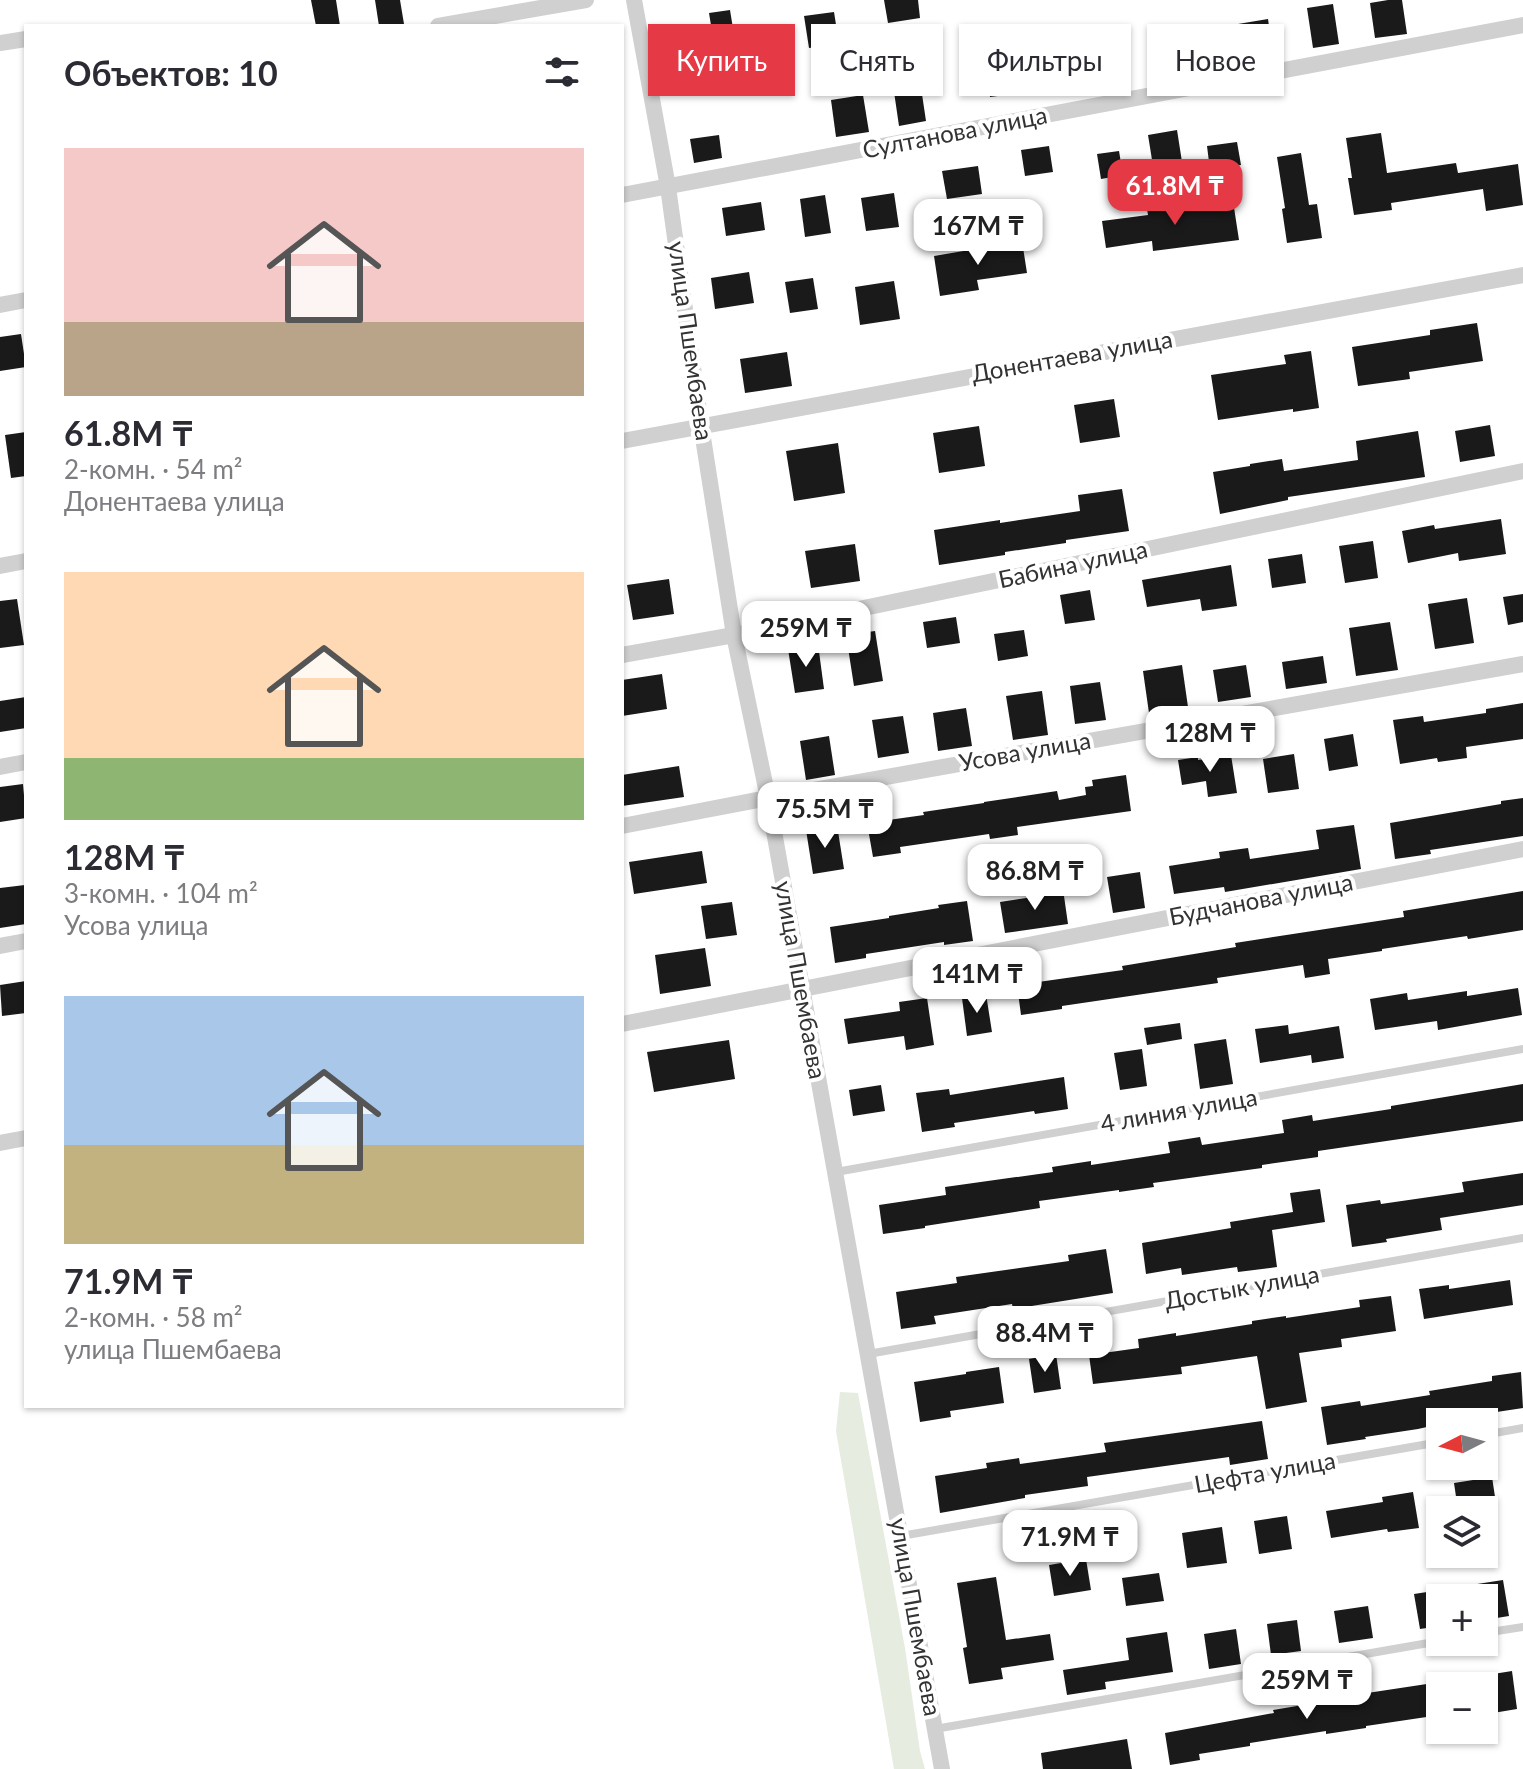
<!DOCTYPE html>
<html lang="ru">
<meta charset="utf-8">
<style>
:root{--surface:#fff;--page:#f7f7f7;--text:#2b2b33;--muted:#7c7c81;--accent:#e63946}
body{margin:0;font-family:Lato,sans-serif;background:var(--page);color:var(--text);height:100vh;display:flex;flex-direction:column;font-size:30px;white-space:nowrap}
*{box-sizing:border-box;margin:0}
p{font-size:26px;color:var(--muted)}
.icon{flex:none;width:44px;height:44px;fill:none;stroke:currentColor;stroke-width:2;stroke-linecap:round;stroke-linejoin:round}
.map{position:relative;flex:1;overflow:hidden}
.panel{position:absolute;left:24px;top:24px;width:600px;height:1384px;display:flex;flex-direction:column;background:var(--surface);border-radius:0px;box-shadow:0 2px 6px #0004}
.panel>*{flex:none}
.top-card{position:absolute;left:648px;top:24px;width:754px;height:72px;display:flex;gap:16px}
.needle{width:52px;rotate:264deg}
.fabs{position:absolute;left:1426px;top:1408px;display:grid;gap:16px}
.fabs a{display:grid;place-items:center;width:72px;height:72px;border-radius:0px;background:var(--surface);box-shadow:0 2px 6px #0004;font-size:40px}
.price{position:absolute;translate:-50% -68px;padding:0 18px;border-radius:16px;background:#fff;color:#222;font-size:26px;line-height:52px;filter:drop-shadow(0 2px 4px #0008)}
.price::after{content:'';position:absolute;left:50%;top:48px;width:24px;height:18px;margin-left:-12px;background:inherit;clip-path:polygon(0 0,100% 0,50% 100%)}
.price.selected{background:var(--accent);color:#fff}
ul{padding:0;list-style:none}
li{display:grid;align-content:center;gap:16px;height:424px;padding:0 40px}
li span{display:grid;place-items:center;height:248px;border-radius:0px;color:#555}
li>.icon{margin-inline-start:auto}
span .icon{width:144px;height:144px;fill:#fffc;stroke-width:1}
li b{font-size:34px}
h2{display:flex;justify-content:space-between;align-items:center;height:96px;padding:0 40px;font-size:34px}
.pill{padding:0 28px;border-radius:0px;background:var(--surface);box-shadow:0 2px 6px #0004;font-size:28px;line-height:72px}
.pill.selected{background:var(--accent);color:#fff}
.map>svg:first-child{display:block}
.green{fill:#e6ecdf}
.building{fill:#1a1a1a}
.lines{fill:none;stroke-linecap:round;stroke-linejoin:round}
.service{stroke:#d0d0d0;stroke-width:8}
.minor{stroke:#d0d0d0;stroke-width:16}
.labels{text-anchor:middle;stroke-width:8;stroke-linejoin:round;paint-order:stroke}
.street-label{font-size:24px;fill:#333;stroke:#fff}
</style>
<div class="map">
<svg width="1523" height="1769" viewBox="0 0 1523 1769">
<rect width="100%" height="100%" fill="#fff"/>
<path class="green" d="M840,1392L858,1393L905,1648L920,1751L925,1769H894L836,1431Z"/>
<g class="building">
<path d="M311,0H336L340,26H316Z"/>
<path d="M375,0H400L404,24L379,26Z"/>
<path d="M884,0H918L920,18L888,23Z"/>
<path d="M1388,0H1402L1407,34L1375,38L1370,3Z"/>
<path d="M1333,4L1339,44L1313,48L1307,8Z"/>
<path d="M730,10L736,47L715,50L709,13Z"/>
<path d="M834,12L839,44L809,48L804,16Z"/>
<path d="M1268,19L1273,54L1237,60L1232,25Z"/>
<path d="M1200,31L1205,62L1182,66L1177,35Z"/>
<path d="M1122,43L1128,83L1103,87L1097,47Z"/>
<path d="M1065,63L1068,85L1043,89L1039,67Z"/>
<path d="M1010,71L1013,94L990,97L987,74Z"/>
<path d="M919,74L926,121L899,126L892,78Z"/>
<path d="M863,95L869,132L836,137L831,100Z"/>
<path d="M1177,130L1182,162L1153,166L1148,135Z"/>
<path d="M1381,133L1387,173L1456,163L1458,173L1518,164L1523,205L1486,211L1483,189L1391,203L1392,210L1354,215L1348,178H1352L1346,138Z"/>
<path d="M719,135L722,158L694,163L690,139Z"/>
<path d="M1237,142L1241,165L1210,170L1207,146Z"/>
<path d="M1049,146L1053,172L1025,176L1021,150Z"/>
<path d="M1119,151L1123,175L1101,179L1097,154Z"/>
<path d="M1301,153L1309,205L1317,204L1322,238L1287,243L1282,209L1285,208L1277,157Z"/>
<path d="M978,166L982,194L947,199L942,171Z"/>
<path d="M894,193L899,227L866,231L861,198Z"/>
<path d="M825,195L831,233L805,237L800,199Z"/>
<path d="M1233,201L1239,240L1153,251L1152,241L1106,248L1102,221L1148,215L1147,209L1183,203V208Z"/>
<path d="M761,202L765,230L726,236L722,208Z"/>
<path d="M1022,241L1027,273L977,280L979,290L940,296L934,256Z"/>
<path d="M749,272L754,303L715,309L711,278Z"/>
<path d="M813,278L818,309L790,313L785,282Z"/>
<path d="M894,281L900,319L860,325L855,287Z"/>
<path d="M1477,323L1483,361L1409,372L1410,379L1358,386L1352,347L1430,335V330Z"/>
<path d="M21,334L26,367L0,371V337Z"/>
<path d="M1311,351L1319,408L1293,412V409L1218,420L1211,375L1286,364L1284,355Z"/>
<path d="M787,352L792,386L745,393L740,359Z"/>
<path d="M1114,399L1120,437L1080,443L1074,405Z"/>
<path d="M1490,425L1495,456L1460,462L1455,431Z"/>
<path d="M979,426L985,466L939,473L933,433Z"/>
<path d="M1418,431L1425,477L1288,497V500L1220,514L1213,472L1250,466V464L1282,459L1284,471L1358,460L1356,441Z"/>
<path d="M26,432V476L11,478L5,435Z"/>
<path d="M838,443L845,493L794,501L786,451Z"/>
<path d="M1122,489L1129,531L1066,540V543L1005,552V555L939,565L934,530L1000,520V523L1080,511L1078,495Z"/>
<path d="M1501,519L1506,554L1459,561L1458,553L1408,563L1402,531L1434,525L1435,529Z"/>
<path d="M1373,541L1378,578L1345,583L1339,546Z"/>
<path d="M855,544L860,581L811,588L805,551Z"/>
<path d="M1302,554L1306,583L1272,588L1268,559Z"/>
<path d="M1231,565L1237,606L1202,611L1200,599L1147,607L1142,580Z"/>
<path d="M669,579L674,614L633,620L627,585Z"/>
<path d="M1090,590L1095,620L1065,624L1060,595Z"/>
<path d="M1523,594V622L1508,625L1503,597Z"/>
<path d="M1467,598L1474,643L1435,649L1428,604Z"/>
<path d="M17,599L24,645L0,648V601Z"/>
<path d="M956,617L960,643L927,648L923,622Z"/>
<path d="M1390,622L1398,670L1356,676L1349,628Z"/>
<path d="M1024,630L1028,656L998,661L994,634Z"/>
<path d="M875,631L883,681L854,686L846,635Z"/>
<path d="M818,644L824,689L795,693L788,649Z"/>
<path d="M1323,656L1327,683L1286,689L1282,662Z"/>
<path d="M1182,665L1188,707L1149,713L1143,671Z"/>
<path d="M1246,665L1251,697L1218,702L1213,670Z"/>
<path d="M662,674L667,709L622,716V680Z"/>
<path d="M1100,682L1106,720L1075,724L1070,686Z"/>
<path d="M1042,691L1048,735L1013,740L1006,696Z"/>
<path d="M26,697V728L0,732V701Z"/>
<path d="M1523,703V739L1466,747L1467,758L1438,762L1437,758L1400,764L1393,720L1423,716L1424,722L1486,713V709Z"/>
<path d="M966,708L972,746L938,751L933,713Z"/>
<path d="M903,716L909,753L878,758L872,720Z"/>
<path d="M1353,734L1358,766L1329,771L1324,739Z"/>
<path d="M829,736L835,775L806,780L800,741Z"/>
<path d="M1294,754L1299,789L1268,793L1263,759Z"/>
<path d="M1231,755L1237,793L1208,797L1206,781L1182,785L1178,760L1198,757V760Z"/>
<path d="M679,766L684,797L622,806V775Z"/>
<path d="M1126,775L1131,811L1017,827L1018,835L990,839L989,834L900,847L901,853L873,857L867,823L924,815L923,812L984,803V802L1057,791L1059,800L1086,795L1085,787L1093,786L1092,780Z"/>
<path d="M23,784L26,818L0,822V787Z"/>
<path d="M1523,798V836L1430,850L1431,854L1395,859L1390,823L1501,804V801Z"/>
<path d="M837,825L844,869L813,874L806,830Z"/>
<path d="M1354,825L1361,869L1225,892L1224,887L1174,894L1169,866L1220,858L1219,852L1248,848L1250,859L1319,849L1316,830Z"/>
<path d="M702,851L707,883L634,894L629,862Z"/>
<path d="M1140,872L1145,908L1113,913L1107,877Z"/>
<path d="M25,885L26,924L0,928V888Z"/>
<path d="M1063,889L1068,924L1005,933L1000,902L1040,896L1039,892Z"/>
<path d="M1523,891V930L1468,939L1467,936L1382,949V951L1328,959L1330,974L1305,978L1303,965L1217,978L1218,983L1062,1006V1009L1021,1015L1017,985L1123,970L1122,966L1236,947L1235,943L1404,917L1403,911Z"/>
<path d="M967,901L973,941L944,945V942L866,954V958L835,963L830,927L889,918V916L939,908L938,905Z"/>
<path d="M732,902L737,935L706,939L701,906Z"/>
<path d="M705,948L711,986L660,994L655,955Z"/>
<path d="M26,981V1013L2,1016L0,985Z"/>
<path d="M1518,988L1522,1015L1438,1030L1437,1021L1375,1030L1370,999L1407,993L1408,1000L1467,991V996Z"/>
<path d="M986,994L992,1032L967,1036L962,998Z"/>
<path d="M927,998L934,1045L906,1050L904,1036L848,1044L844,1019L900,1011L899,1002Z"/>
<path d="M1180,1023L1182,1039L1147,1045L1144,1028Z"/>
<path d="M1288,1025L1289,1034L1339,1026L1344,1058L1312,1063L1311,1055L1260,1063L1255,1029Z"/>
<path d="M1226,1039L1233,1084L1200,1089L1194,1044Z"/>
<path d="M729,1040L735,1079L654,1092L647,1052Z"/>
<path d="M1142,1049L1147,1086L1120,1090L1114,1053Z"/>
<path d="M1064,1077L1068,1109L1035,1114L1034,1111L954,1123L955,1127L922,1132L916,1093L949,1089L950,1095Z"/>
<path d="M1523,1084V1121L1318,1151V1157L1262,1165V1168L1153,1183L1154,1187L1119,1192V1190L1039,1201L1040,1208L925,1226V1228L883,1234L879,1205L946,1195L945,1187L1053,1172L1052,1167L1091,1161V1165L1170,1153L1168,1142L1200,1137L1202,1145L1284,1133L1282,1120L1312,1115L1313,1121L1391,1109V1106Z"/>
<path d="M881,1085L885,1111L853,1116L849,1090Z"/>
<path d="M1523,1173V1205L1440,1218L1442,1230L1386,1239L1387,1242L1352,1247L1346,1205L1380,1200L1381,1204L1464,1192L1462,1182Z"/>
<path d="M1320,1189L1325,1222L1272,1230L1277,1267L1238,1272L1237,1267L1182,1275L1181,1268L1146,1274L1142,1243L1231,1228L1230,1222L1293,1212L1290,1193Z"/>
<path d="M1106,1249L1113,1293L1013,1309L1012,1304L934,1316L936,1324L901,1329L896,1292L957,1283L956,1277L1069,1261L1068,1255Z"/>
<path d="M1510,1280L1513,1305L1424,1319L1419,1289L1449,1285V1289Z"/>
<path d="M1391,1296L1396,1331L1341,1339L1342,1347L1299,1353L1307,1402L1266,1409L1257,1356L1181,1367L1182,1374L1093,1384L1089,1355L1139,1348L1138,1339L1176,1333V1336L1252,1324V1321L1286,1316V1318L1360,1307L1359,1300Z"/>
<path d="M1056,1354L1061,1389L1034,1393L1029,1359Z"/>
<path d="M999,1367L1004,1403L950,1411L951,1417L920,1422L914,1382L966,1374V1372Z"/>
<path d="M1521,1372L1523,1408L1477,1415L1478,1418L1440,1422V1424L1418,1429L1365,1437L1366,1439L1327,1445L1321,1407L1360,1401L1361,1406L1430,1395L1429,1391L1492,1381V1376Z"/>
<path d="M1262,1421L1268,1459L1230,1465L1229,1457L1087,1477L1088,1486L1025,1495V1498L940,1513L935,1476L987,1468L986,1463L1019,1458L1020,1464L1106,1452L1104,1443Z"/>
<path d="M1492,1477L1497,1510H1458L1454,1483Z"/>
<path d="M1413,1492L1419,1528L1388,1532L1387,1529L1331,1538L1326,1511L1383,1502L1382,1497Z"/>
<path d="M1287,1516L1292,1549L1259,1554L1254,1521Z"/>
<path d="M1222,1527L1227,1563L1187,1568L1182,1533Z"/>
<path d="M1086,1559L1091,1590L1054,1596L1049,1565Z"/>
<path d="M1159,1573L1164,1601L1126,1606L1122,1578Z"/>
<path d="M996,1577L1006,1640L1050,1634L1054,1660L1001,1668L1003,1679L969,1684L963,1648L967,1647L957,1583Z"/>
<path d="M1503,1580L1509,1616L1484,1620V1598H1446L1445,1589Z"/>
<path d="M1440,1590V1626L1420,1629L1414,1594Z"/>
<path d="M1368,1606L1373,1638L1339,1643L1334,1611Z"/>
<path d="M1297,1620L1301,1651L1271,1655L1267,1624Z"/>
<path d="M1236,1629L1241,1664L1209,1669L1204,1634Z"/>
<path d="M1167,1632L1173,1672L1105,1682L1106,1689L1067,1695L1063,1670L1129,1660L1126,1638Z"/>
<path d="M1512,1671L1517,1709L1493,1713L1487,1675Z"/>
<path d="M1440,1682V1715L1366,1726V1728L1326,1734V1731L1250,1743V1746L1199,1754L1200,1760L1170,1765L1165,1733L1274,1713L1273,1710L1321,1702V1700Z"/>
<path d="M1127,1739L1132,1769H1043L1041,1753Z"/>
</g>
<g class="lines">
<g class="service">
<path d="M836,1172L1523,1049"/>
<path d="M868,1354L1523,1238"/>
<path d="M1484,1435L1523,1428"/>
<path d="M901,1536L1440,1442"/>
<path d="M1484,1633L1523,1627"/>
<path d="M935,1729L1440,1641"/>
</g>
<g class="minor">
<path d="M634,0L668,187L701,425L734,635L768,798L942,1769"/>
<path d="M438,26L586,0"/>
<path d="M0,43L26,39"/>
<path d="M622,195L1523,25"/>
<path d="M0,305L26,300"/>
<path d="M622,441L1523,275"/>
<path d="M0,566L26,561"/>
<path d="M622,655L734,635L1523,471"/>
<path d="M0,767L26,762"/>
<path d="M622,826L768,798L1523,664"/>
<path d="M0,946L26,941"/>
<path d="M622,1024L1523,849"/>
<path d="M0,1143L26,1138"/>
</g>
</g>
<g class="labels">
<g class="street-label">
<text transform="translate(955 133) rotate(-11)" y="8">Султанова улица</text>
<text transform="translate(690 341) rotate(82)" y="8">улица Пшембаева</text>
<text transform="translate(1072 357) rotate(-10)" y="8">Донентаева улица</text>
<text transform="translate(1073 565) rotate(-12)" y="8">Бабина улица</text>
<text transform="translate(1025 752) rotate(-10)" y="8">Усова улица</text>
<text transform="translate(1261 900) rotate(-11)" y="8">Будчанова улица</text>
<text transform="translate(800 980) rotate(80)" y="8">улица Пшембаева</text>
<text transform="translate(1179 1111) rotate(-10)" y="8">4 линия улица</text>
<text transform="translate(1242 1288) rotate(-10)" y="8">Достык улица</text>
<text transform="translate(1265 1473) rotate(-10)" y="8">Цефта улица</text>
<text transform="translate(915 1617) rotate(80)" y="8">улица Пшембаева</text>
</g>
</g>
</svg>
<div class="fabs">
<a><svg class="needle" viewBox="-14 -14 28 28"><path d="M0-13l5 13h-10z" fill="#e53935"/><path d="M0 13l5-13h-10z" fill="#7c7c81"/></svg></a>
<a><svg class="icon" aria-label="layers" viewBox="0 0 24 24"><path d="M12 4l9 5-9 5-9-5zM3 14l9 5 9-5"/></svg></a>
<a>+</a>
<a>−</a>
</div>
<b class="price selected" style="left:1175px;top:227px">61.8M ₸</b>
<b class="price" style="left:978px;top:267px">167M ₸</b>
<b class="price" style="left:806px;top:669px">259M ₸</b>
<b class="price" style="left:1210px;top:774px">128M ₸</b>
<b class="price" style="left:825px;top:850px">75.5M ₸</b>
<b class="price" style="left:1035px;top:912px">86.8M ₸</b>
<b class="price" style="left:977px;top:1015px">141M ₸</b>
<b class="price" style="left:1045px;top:1374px">88.4M ₸</b>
<b class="price" style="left:1070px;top:1578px">71.9M ₸</b>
<b class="price" style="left:1307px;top:1721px">259M ₸</b>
<div class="top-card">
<a class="pill selected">Купить</a>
<a class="pill">Снять</a>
<a class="pill">Фильтры</a>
<a class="pill">Новое</a>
</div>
<section class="panel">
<h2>Объектов: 10<svg class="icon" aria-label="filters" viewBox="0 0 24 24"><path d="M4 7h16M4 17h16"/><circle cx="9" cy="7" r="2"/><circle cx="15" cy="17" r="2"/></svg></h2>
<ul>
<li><span style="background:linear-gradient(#f6c9c9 70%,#b9a48a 0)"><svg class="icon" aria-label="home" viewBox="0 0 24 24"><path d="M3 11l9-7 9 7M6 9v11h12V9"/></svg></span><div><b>61.8M ₸</b><p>2-комн. · 54 m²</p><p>Донентаева улица</p></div></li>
<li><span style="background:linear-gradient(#ffd9b3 75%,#8fb573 0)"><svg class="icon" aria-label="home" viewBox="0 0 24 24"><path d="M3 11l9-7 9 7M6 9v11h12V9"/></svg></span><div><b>128M ₸</b><p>3-комн. · 104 m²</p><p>Усова улица</p></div></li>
<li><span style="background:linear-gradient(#a9c7e8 60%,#c2b280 0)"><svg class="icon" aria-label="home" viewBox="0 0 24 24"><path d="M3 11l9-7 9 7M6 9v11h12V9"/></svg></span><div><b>71.9M ₸</b><p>2-комн. · 58 m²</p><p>улица Пшембаева</p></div></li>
</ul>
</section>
</div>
